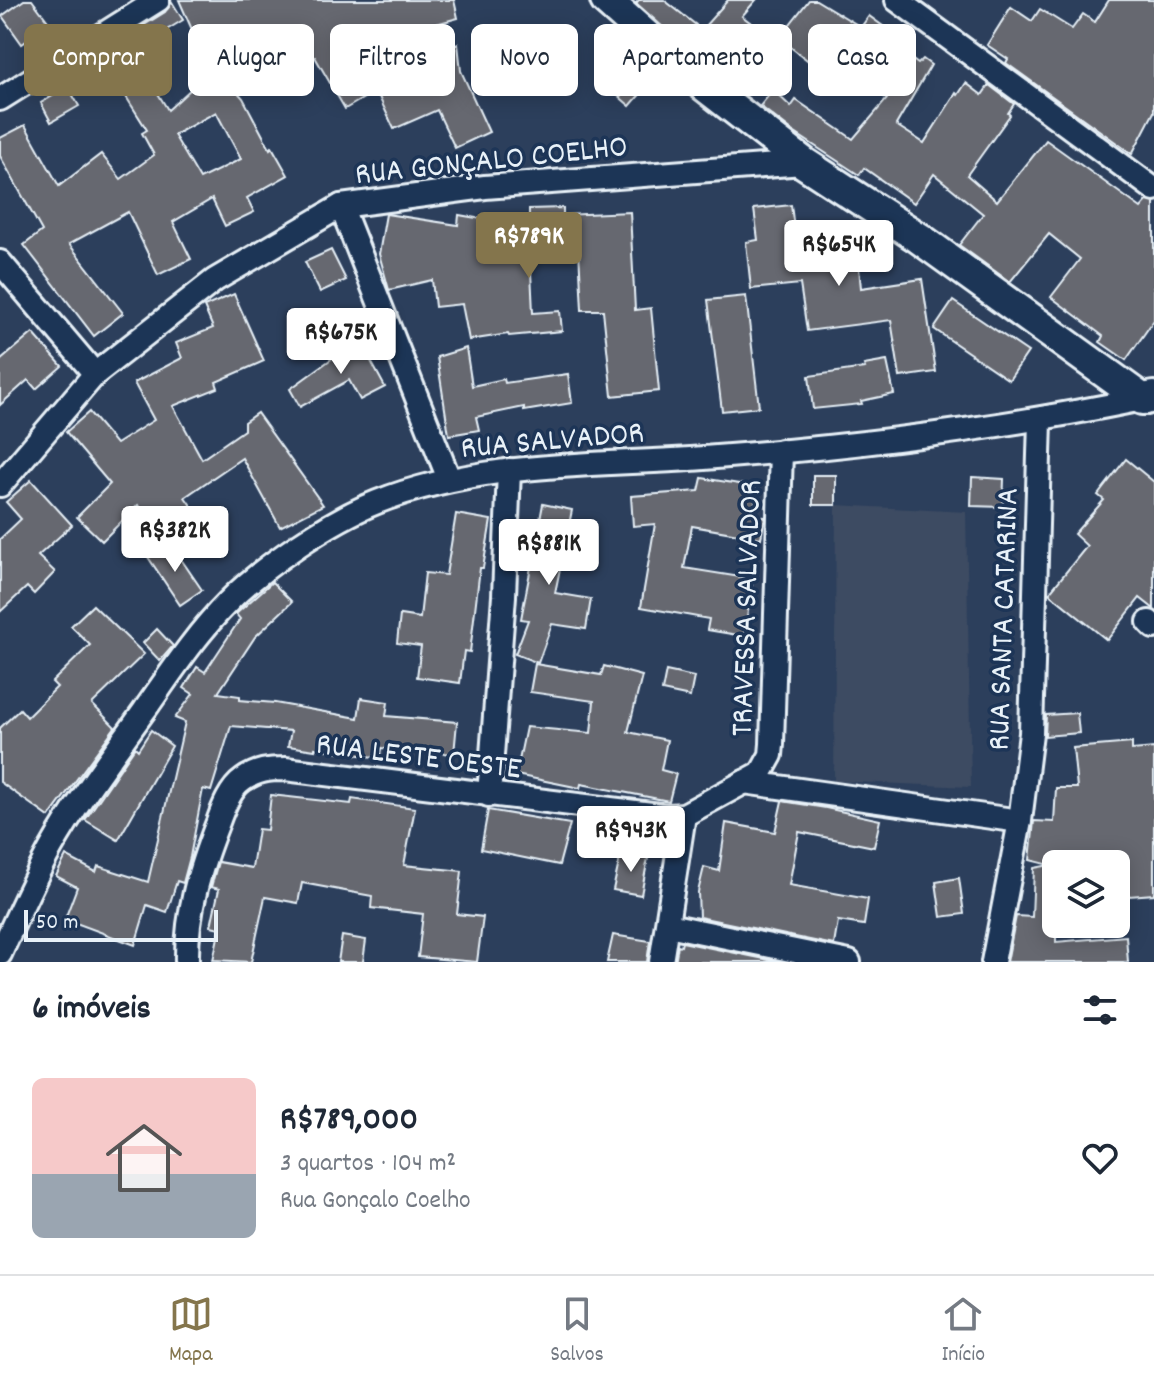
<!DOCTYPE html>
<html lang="pt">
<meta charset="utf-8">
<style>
:root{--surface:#fff;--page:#f6f6f7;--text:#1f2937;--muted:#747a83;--line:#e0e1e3;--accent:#84754c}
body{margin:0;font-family:Dekko,sans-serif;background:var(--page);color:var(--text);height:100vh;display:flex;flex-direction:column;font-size:30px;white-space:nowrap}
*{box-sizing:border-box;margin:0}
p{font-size:26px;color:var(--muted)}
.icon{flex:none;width:44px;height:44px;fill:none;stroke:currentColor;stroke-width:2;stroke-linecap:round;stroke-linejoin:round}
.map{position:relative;height:962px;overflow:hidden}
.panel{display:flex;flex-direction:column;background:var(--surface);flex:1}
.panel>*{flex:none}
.hud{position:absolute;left:24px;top:24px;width:1106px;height:72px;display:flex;gap:16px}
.buttons{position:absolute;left:1042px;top:850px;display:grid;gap:16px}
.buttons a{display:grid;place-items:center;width:88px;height:88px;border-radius:12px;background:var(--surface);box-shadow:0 4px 20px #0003;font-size:40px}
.scale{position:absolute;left:24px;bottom:20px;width:194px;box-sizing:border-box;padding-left:8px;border:4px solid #e8f1f8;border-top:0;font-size:22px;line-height:28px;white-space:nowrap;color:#e8f1f8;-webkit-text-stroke:6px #1d3557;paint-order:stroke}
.price{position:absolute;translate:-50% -68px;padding:0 18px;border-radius:8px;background:#fff;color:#222;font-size:26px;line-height:52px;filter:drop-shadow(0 2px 4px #0008)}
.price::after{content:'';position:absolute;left:50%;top:48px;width:24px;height:18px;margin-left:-12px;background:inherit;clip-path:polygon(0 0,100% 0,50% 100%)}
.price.active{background:var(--accent);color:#fff}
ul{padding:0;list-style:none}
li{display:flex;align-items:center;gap:24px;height:200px;padding:0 32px}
li span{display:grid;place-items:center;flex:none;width:224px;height:160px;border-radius:12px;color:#555}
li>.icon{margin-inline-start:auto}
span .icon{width:96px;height:96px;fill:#fffc;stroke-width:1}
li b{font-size:34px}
h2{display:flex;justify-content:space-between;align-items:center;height:96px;padding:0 32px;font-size:34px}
.tag{padding:0 28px;border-radius:12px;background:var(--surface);box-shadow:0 4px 20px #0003;font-size:28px;line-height:72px}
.tag.active{background:var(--accent);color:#fff}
.menu{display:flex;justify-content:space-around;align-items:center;height:112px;border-top:2px solid var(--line);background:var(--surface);font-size:22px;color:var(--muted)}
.menu a{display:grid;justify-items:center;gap:4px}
.menu .active{color:var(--accent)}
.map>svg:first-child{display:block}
.built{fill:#3d4b62}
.building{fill:#666870;stroke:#e8f1f8;stroke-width:2;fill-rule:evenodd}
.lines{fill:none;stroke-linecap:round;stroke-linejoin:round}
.street-casing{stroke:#e8f1f8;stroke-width:28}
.secondary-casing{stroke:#e8f1f8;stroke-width:36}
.street{stroke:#1d3557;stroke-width:22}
.secondary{stroke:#1d3557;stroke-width:30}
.labels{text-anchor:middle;stroke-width:7;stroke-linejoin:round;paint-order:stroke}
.street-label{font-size:32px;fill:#e8f1f8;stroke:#1d3557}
</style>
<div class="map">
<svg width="1154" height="962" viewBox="0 0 1154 962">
<rect width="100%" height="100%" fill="#2c3f5c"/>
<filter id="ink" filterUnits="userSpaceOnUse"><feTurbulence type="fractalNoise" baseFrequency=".0125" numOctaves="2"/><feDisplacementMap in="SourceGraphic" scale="16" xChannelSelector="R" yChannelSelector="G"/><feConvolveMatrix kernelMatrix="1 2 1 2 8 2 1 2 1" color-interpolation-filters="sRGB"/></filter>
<g filter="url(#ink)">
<path class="built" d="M836,505L966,512L971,787L834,781Z"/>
<g class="building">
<path d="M24,0H32L50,24L22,44L2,16Z"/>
<path d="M179,0H454L458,18L351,47L376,91L345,109L315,57L287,65L270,75L252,45L207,64Z"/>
<path d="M639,0H664L696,25L682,44L636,3Z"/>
<path d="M728,0H756L742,16L767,35L739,71L697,35Z"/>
<path d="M809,0H816L861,27L869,16L887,29L881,36L918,64L923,59L931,65L896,125L924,143L956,93L958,95L966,83L982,95L989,85L1014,104L1008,113L1010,115L967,175L997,201L1046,140L1141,208L1147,201L1154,203V320L1126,360L1100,342L1103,336L1051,297L1080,259L1049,234L1010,282L959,245L983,214L934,174L914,203L864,168L859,175L792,131L760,106L773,90L791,107L796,100L853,139L887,99L844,66L833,80L779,38Z"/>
<path d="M1109,0H1154V112L1132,154L1006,63L1008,59L987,45L1011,7L1032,21L1040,9L1072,29L1083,14L1095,22Z"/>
<path d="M172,2L183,20L132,51L168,110L215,67L243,98L270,149L272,147L288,175L247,198L254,212L225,226L212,199L173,222L191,259L158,275L128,212L69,244L123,313L94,336L24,245L42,231L0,156V138L25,125L59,186L101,154L121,179L154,155L142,133L147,130L120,87L127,83L106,49L165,12ZM216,112L241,159L200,179L174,135Z"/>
<path d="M458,44L461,71L489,132L455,148L437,110L394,129L373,84Z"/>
<path d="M621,60L649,84L630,106L602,82Z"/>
<path d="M68,87L79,106L51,122L41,103Z"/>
<path d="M791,205L795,236L810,235L812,250L857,247L861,288L922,279L936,372L900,377L891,320L807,331L800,284L751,289L746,242L758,240L754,209Z"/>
<path d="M563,208V215L630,212L635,310L651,308L659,391L612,396L603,310H582L579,250H530L533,313L560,311L562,331L509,336L508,334L469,340L462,304L435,307L432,280L389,290L379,254L386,214L458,225L459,215L482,219L480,232L529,237V209Z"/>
<path d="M331,250L346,280L320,292L305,262Z"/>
<path d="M234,294L264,361L216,382L218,388L173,406L202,459L244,430V422L257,413L323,505L280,527L242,458L185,497L199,517L162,542L138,505L102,541L77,517L110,484L66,432L89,412L116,444L154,420L134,383L182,358L176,343L213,328L204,307Z"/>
<path d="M746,296L759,407L722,411L708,300Z"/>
<path d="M953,301L1028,352L1009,380L934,329Z"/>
<path d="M33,333L62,366L36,389L28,380L0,405V361Z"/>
<path d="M359,339L385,387L360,400L349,380L300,407L290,389Z"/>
<path d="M466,348L472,386L504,379L505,383L568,374L572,403L524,411V407L476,417L479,430L449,435L437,357Z"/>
<path d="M887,361L894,394L861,401L862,404L813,409L809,376L865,368L864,365Z"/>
<path d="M1126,459L1154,482V609L1140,598L1107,640L1049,593L1087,546L1074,534L1104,500L1098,495Z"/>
<rect x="813" y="475" width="23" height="30"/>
<path d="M972,477L1004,479L1003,507L971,506Z"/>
<path d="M702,478L758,487L753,515L765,517L761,538L692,526L684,568L753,579L744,636L707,630L709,619L641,607L655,524L633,526L631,496L699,491Z"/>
<path d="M31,480L72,525L38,556L55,572L34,594L27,587L0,612V539L21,519L6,502Z"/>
<path d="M543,504L572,510L555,593L591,599L586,629L552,624L538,663L515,654L528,620L521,619Z"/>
<path d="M456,514L491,520L483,568H480L470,652L464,651L460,683L417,677L421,646L397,643L400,615L420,618L425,573L446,575Z"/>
<path d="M170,543L202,590L180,605L148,557Z"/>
<path d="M272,582L292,602L255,637L218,693L240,696V700L275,703L358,718L361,698L388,702L386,716L457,722L454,754L381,748L380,758L315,748V750L288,746L291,731L231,726L211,791L203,789L190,857L183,883L177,881L167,912L147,905L135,945L65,919L77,887L56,876L66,856L96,872L98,866L148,882L185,722L175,718L193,694L184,688L197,667L205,672L240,619L236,614Z"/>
<path d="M93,605L144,654L92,704L115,727L49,817L0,782V728L20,709L27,717L57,687L52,682L90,645L71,626Z"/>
<path d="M157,629L173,646L160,661L143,643Z"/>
<path d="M535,664L601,675L604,666L642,676L628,732L667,740L661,770L676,774L669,801L581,784L580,788L516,775L526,727L591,733L594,701L530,692Z"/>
<path d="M666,671L694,677L690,697L662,691Z"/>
<path d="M1077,713L1079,733L1045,736L1046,715Z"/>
<path d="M151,730L172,746L118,840L85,820L135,747L138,750Z"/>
<path d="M1132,743V750L1154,748V894L1116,897V864H1056V942L1126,936L1128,962H1007L1016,916L1032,917L1034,868L1050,865L1030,860L1034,821L1054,822L1056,788H1077L1073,748Z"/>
<path d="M271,795L351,804L352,799L415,808L404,865L462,871L457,914L483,917L477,962L418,957L423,914L371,908L372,896L302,883L298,903L265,897L251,962L213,960L220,928L211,926L219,889L211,887L218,862L252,868L258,829L267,830Z"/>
<path d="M782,801L826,808L880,820L874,847L799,832L789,885L868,899L864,925L838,921L834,945L699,917L698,892L704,867L719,871L726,823L775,832Z"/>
<path d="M488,810L570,824L559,865L481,849Z"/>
<path d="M621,853L648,858L641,895L613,890Z"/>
<path d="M959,878L964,914L941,917L936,882Z"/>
<path d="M613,935L650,941L647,962H607Z"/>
<path d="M342,936L366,940L363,962H338Z"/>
<path d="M682,942L779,962H675L678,945L681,946Z"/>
</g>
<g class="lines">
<g class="street-casing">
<g id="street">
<path d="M897,0L1154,189"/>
<path d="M0,99L158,0"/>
<path d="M341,206L449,479"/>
<path d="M0,262L95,374"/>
<path d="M0,485L95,374L215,280L341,206L485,187L804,163"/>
<path d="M1149,622L1154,627"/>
<path d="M744,782L1020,821"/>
<path d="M489,795L504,596L509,470"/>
<path d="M668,925L849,962"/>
<path d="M0,954C16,919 32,882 51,848C78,800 112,756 144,711C170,674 196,634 228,602C263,566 331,520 377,502C481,461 594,466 704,458C851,447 998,429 1142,399L1147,403"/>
<path d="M187,962C186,912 200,868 218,822C223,808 230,789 243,780C257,770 269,769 285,769L668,816L684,815L761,773L771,755L772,744L781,451"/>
<path d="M661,962L684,815"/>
<path d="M993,962L1020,821L1031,733L1040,420"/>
</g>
</g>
<g class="secondary-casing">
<path id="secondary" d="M606,0L683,69L804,163L919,238L1142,399L1154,397"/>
</g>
<use href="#street" class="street"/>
<use href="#secondary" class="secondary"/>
</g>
</g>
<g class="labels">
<g class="street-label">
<text transform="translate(491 158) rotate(-6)" y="11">RUA GONÇALO COELHO</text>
<text transform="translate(552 438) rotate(-5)" y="11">RUA SALVADOR</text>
<text transform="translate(744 608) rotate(-88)" y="11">TRAVESSA SALVADOR</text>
<text transform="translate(1001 619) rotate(-88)" y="11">RUA SANTA CATARINA</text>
<text transform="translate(419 754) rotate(7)" y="11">RUA LESTE OESTE</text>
</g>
</g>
</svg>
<div class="buttons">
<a><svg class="icon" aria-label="layers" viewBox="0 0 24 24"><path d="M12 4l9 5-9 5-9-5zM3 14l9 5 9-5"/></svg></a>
</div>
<div class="scale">50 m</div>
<b class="price active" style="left:529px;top:280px">R$789K</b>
<b class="price" style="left:839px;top:288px">R$654K</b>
<b class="price" style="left:341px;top:376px">R$675K</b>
<b class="price" style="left:175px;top:574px">R$382K</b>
<b class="price" style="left:549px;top:587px">R$881K</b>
<b class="price" style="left:631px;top:874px">R$943K</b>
<div class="hud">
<a class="tag active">Comprar</a>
<a class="tag">Alugar</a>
<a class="tag">Filtros</a>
<a class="tag">Novo</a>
<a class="tag">Apartamento</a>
<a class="tag">Casa</a>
</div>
</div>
<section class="panel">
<h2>6 imóveis<svg class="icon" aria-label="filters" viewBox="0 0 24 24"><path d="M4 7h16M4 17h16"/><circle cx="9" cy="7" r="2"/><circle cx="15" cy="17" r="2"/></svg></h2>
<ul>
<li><span style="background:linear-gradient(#f6c9c9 60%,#9aa5b1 0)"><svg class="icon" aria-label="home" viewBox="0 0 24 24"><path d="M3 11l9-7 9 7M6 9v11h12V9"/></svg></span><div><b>R$789,000</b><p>3 quartos · 104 m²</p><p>Rua Gonçalo Coelho</p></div><svg class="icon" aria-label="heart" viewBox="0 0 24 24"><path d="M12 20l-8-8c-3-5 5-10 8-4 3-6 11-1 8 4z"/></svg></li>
</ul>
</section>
<nav class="menu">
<a class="active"><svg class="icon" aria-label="map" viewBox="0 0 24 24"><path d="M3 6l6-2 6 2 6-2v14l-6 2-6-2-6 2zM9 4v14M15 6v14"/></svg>Mapa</a>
<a><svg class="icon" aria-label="saved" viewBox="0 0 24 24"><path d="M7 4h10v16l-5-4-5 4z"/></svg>Salvos</a>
<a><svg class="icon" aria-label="home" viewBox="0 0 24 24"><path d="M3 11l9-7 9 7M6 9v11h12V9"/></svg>Início</a>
</nav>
